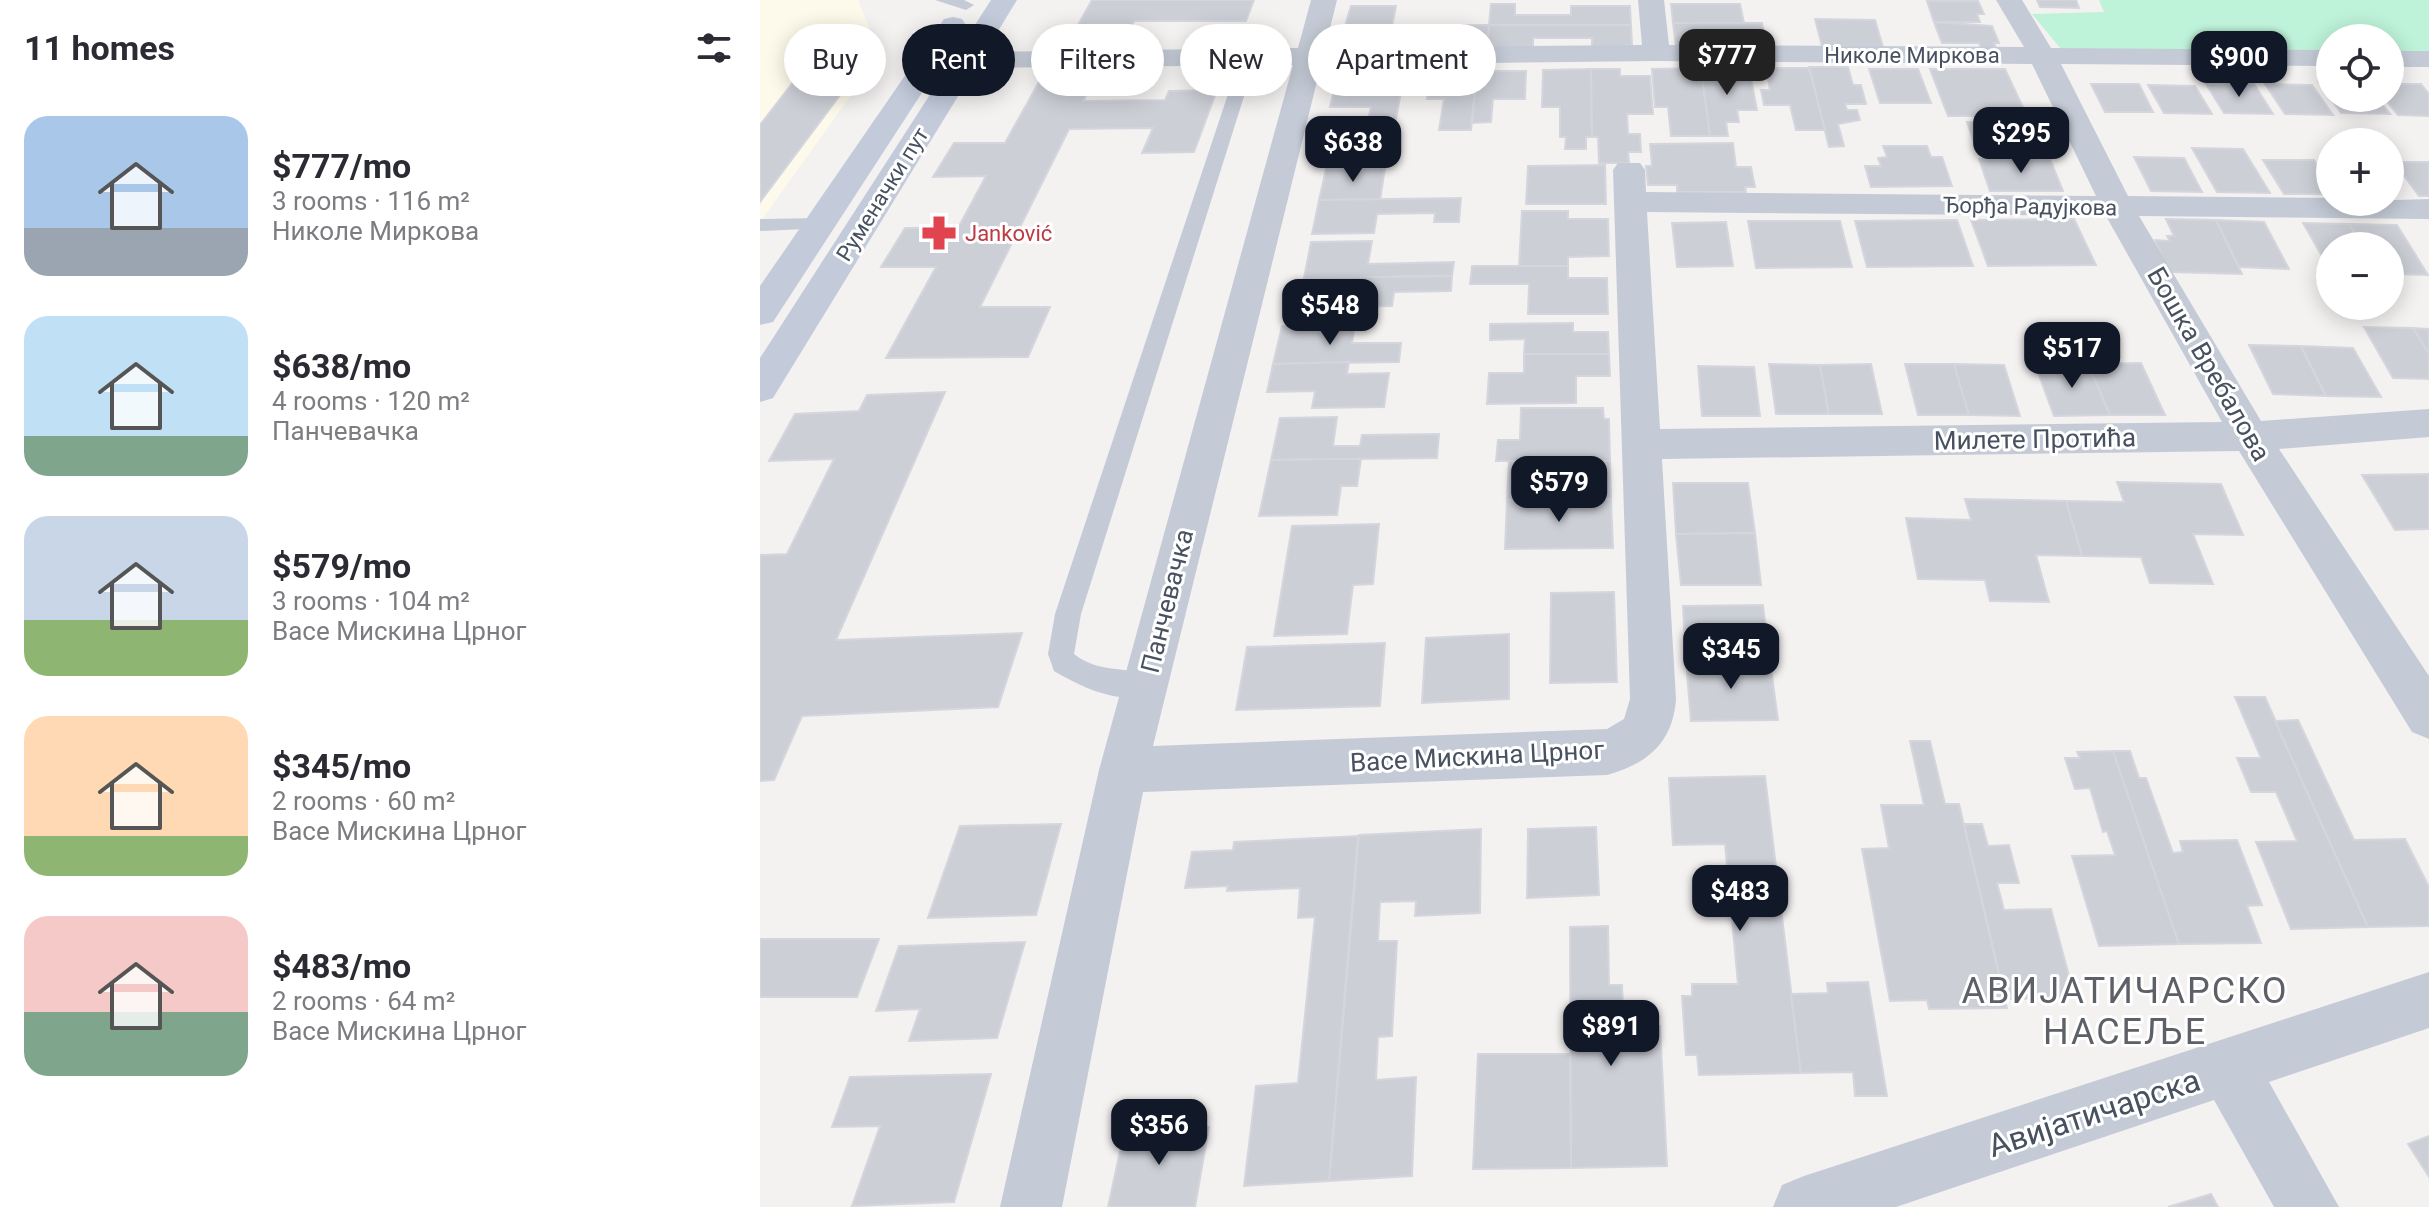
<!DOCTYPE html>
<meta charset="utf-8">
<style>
:root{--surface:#fff;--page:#f2f2f3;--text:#2b2b33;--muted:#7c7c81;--accent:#111827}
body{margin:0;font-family:Roboto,sans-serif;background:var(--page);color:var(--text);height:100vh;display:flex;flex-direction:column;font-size:30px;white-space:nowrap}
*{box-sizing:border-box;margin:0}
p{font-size:26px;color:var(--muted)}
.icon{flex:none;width:44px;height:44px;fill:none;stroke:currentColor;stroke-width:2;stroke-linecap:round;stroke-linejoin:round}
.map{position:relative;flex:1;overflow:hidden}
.panel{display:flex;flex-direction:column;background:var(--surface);width:760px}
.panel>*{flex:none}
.banner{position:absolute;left:24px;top:24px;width:760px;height:72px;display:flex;gap:16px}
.fabs{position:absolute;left:1556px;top:24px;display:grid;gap:16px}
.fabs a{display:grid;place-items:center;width:88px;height:88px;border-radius:50%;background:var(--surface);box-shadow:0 4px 20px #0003;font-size:40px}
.price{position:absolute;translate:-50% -68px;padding:0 18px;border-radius:16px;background:var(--accent);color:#fff;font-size:26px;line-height:52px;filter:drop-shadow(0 2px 4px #0008)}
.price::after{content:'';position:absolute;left:50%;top:48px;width:24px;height:18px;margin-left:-12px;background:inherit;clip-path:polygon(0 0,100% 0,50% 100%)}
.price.current{background:#222;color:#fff}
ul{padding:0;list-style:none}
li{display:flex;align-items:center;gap:24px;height:200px;padding:0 24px}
li span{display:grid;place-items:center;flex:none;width:224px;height:160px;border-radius:24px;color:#555}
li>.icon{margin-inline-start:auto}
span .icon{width:96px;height:96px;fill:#fffc;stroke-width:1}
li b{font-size:34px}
h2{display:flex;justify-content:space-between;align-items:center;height:96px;padding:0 24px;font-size:34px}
.pill{padding:0 28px;border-radius:36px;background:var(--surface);box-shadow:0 4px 20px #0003;font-size:28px;line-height:72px}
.pill.current{background:var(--accent);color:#fff}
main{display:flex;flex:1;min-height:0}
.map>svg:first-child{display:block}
.commercial{fill:#fdfaeb}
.green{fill:#bef2d9}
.building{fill:#cdcfd7;stroke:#d5d6dd;stroke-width:2}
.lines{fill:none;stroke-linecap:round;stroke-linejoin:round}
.service{fill:#c4cbd6;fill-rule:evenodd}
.minor{fill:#c4cbd6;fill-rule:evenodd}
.secondary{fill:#c3cbdb;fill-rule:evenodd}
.labels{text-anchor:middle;stroke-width:6;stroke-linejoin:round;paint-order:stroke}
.far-street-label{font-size:22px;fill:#485160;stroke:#fff}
.far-health-label{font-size:22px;fill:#be3a42;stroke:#fff;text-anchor:start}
.street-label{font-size:26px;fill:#485160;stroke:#fff}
.near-street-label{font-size:32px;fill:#485160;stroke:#fff}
.near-quarter-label{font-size:36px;letter-spacing:2px;fill:#5d6067;stroke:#fff}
</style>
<main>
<section class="panel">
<h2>11 homes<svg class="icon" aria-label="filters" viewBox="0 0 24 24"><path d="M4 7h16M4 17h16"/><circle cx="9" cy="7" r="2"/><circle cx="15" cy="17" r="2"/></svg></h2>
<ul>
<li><span style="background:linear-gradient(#a9c7e8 70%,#9aa5b1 0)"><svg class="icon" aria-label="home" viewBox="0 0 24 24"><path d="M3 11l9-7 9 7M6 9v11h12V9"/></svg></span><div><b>$777/mo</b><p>3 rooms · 116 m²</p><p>Николе Миркова</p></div></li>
<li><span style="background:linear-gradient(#bfe0f5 75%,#7fa58c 0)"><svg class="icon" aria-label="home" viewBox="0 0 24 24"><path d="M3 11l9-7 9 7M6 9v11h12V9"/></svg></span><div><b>$638/mo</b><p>4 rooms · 120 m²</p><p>Панчевачка</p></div></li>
<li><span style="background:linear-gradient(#c9d6e8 65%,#8fb573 0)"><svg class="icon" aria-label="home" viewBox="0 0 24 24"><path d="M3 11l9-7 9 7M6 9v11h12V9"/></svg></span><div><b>$579/mo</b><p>3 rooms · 104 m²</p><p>Васе Мискина Црног</p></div></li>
<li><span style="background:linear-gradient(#ffd9b3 75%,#8fb573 0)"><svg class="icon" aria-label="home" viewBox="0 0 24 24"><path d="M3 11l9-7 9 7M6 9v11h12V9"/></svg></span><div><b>$345/mo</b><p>2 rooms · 60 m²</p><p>Васе Мискина Црног</p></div></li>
<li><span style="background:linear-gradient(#f6c9c9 60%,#7fa58c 0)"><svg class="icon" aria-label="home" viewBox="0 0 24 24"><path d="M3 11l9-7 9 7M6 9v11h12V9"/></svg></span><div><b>$483/mo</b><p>2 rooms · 64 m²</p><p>Васе Мискина Црног</p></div></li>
</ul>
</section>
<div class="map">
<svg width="1669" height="1207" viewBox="0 0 1669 1207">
<rect width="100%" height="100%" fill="#f4f1f1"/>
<path class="commercial" d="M0,0H98L120,55L0,222Z"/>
<path class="green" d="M1339,0H1669V59H1630V38H1570V58L1306,55L1272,14L1344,12Z"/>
<g class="building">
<path d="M332,0H494L486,21H374L365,41H309Z"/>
<path d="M1277,0H1316L1319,8L1280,7Z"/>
<path d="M1167,1H1218L1224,14H1217L1220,22H1174Z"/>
<path d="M731,4H755V15H811V6H870L871,25H729Z"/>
<path d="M911,4H980L984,23H913Z"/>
<path d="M591,6H636L632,26H585Z"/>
<path d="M1055,19L1115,20L1123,47L1062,46Z"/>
<path d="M1174,22L1232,26L1239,43H1234L1237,50H1222L1219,43H1182Z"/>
<path d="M913,23H1002L1005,37H949L951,47H916Z"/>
<path d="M729,25H871L872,45L832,49V38H773V49H727Z"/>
<path d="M729,25L727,42L637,39L636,44H624L623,48H592L593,44H581L585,26Z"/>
<path d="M51,59H107L0,202V125Z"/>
<path d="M1049,67H1088L1093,85H1101L1106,104H1085L1087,110H1097L1100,120L1078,124L1084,146L1069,147Z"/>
<path d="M942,68L950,136H911L908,107H895L892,69Z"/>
<path d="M989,68L997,110H977L979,122H966L968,136H950L941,69Z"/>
<path d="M1006,68H1049L1065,130H1036L1030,105H1004L1001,90H1010Z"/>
<path d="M831,69L832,137H826V149H805L806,137H800V107H782L783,70Z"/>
<path d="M831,69H860V76H890L893,114H867L868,134H880L881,152H868L869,163H839L838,137H832Z"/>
<path d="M1109,69H1158L1171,103H1120Z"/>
<path d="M1170,69H1245L1267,116H1188Z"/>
<path d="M579,70H645L631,146H603L611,107H570Z"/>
<path d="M671,71H717L711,130H679L684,99H667Z"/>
<path d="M717,71H766L765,99H733L731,122L712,123Z"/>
<path d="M280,80H334L323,101L405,100L409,91L457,90L434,152L382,153L393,128L309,129L220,307H290L268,357L126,358L176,267H121L145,228H198L226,176L173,177L194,143H245Z"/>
<path d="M1559,82L1570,83V98H1617L1630,114L1581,113Z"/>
<path d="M1331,84H1379L1393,112H1345Z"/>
<path d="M1446,84H1494L1513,114L1464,113Z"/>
<path d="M1505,84L1552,85L1573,115L1525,114Z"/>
<path d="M1630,84H1661L1669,94V116L1638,115L1624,98H1630Z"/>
<path d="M1388,85L1435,86L1452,114L1404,113Z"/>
<path d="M1207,122L1273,123L1286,153H1218Z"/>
<path d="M973,143L976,167H991L995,187H985L986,192H917V185H888L886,166H892L890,144Z"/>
<path d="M1123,146H1167L1171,157H1182L1192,186L1111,187L1105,166H1121L1118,158L1127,157Z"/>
<path d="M1432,148L1483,149L1510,193L1457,192Z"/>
<path d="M1374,157L1424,158L1442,192L1391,191Z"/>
<path d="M1219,159H1290L1303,191H1230Z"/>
<path d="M1503,160H1554L1570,185V194H1524Z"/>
<path d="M1634,162H1669V196H1659Z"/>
<path d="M845,165L846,204H766L768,166Z"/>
<path d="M625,168L620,200H559L566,169Z"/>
<path d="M701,198L699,222H674L675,213L617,214L614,233L552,234L559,200Z"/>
<path d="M762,211H808V219H848L849,256L808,257V266H759Z"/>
<path d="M1314,219L1336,265L1228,266L1211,220Z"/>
<path d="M1406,219L1456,220L1482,274L1409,272L1395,240L1410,241L1407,236H1414Z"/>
<path d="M1197,220L1213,266L1107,267L1095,221Z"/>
<path d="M1456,220L1504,222L1529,269L1479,267Z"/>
<path d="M988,221H1080L1092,267L996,268Z"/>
<path d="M966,222L973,266L917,267L912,223Z"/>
<path d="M1543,223L1589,224L1603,246H1570V270Z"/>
<path d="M1589,224L1637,225L1668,275L1630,274V246H1603Z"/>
<path d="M612,241L608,264L694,262L692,276L544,278L551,242Z"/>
<path d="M712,266H808V278H847L848,314H768L769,284H710Z"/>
<path d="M692,276L691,291L634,292L632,306L538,308L544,278Z"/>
<path d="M813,323V332H848L849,354H764L765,339L730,340V324Z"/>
<path d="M595,325L592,343H641L639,362L513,364L522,326Z"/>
<path d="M1604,327L1653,328L1669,354V379L1633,378Z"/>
<path d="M1653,328L1669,329V354Z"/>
<path d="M1489,345L1541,346L1566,396L1513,394Z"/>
<path d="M1541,346L1593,348L1621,397L1566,396Z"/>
<path d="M764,354H849L850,376H816V403L727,404L729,373H764Z"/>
<path d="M589,362L587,374L629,373L624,407L552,408L555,391L507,392L513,364Z"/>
<path d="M1381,363L1405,415H1350L1328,364Z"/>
<path d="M1009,364L1060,365L1069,414H1016Z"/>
<path d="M1111,364L1122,414H1069L1060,365Z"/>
<path d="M1145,364H1194L1209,415H1158Z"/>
<path d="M1194,364L1244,365L1260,416L1209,415Z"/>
<path d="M1275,364H1328L1350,415L1294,416Z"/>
<path d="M938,366L994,367L1000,416H942Z"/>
<path d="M185,392L76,640L262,633L238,707L42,716L14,780L0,781V555L27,554L74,459L9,461L35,414L99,411L107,395Z"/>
<path d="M761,408H843L844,419H849L850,461H736L738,440H760Z"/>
<path d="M577,417L573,446H600L602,435L679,434L677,458L511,460L520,418Z"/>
<path d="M571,459H601L597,486H581L577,515L499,516L511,460Z"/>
<path d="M749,461H850L851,499L747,500Z"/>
<path d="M1669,474V529L1635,530L1602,475Z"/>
<path d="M1357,482L1461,484L1483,535L1433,534L1453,584L1390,583L1381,557L1322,556L1306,501L1364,502Z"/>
<path d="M913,483H988L995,533L916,534Z"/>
<path d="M851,499L853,548L745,549L747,500Z"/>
<path d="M1205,499L1306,501L1322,556L1276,555L1289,602L1230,601L1225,580L1158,579L1146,518L1211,520Z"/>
<path d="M619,524L613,584L593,585L587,634L514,636L532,526Z"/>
<path d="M995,533L1001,585H921L916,534Z"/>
<path d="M854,592L857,682L790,683L791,593Z"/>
<path d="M1003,605L1010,661L926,662L923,606Z"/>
<path d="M749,634V699L662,703L666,638Z"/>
<path d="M625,643L620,706L476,710L487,647Z"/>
<path d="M1010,661L1018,720L931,721L926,662Z"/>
<path d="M1475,697H1505L1608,927L1531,929L1496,842L1537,841L1516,792H1491L1477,758H1501Z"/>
<path d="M1538,720L1594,840L1645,839L1669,887V926L1608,927L1515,721Z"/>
<path d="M1150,741H1170L1185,804H1199L1247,1008L1169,1009L1167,1000L1130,1001L1102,849L1129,848L1121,805H1164Z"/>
<path d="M1353,751L1419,944L1339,946L1312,856L1355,855L1347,831L1343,832L1330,788L1315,789L1305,758H1320L1317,752Z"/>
<path d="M1353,751H1370L1379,778H1386L1413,853L1423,852L1420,841L1477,840L1502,905L1487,906L1501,943L1419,944Z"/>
<path d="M1005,776L1041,1073L939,1075L937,1055H926L922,996H932V984H978L965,844L913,845L909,778Z"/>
<path d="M301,824L276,915L168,918L200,826Z"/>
<path d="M1204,824H1222L1228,846L1249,845L1259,883H1237L1244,910L1291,909L1315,998L1245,999Z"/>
<path d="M836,827L839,895L767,898L768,829Z"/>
<path d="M721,829L720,913L655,916L656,901L620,902L618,941H637L632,1036L618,1037L616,1080L656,1077L652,1176L569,1181L599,835Z"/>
<path d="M598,836L569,1181L484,1186L496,1086L538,1083L555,917L538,918L540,888L467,891L468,886L425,888L432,852L473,850L474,842Z"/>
<path d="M848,926L849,985H862L864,1027L900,1026L907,1166L811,1168L810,927Z"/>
<path d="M0,939H119L97,997H0Z"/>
<path d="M265,942L237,1038L149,1041L160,1009L116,1011L139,946Z"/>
<path d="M1108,982L1127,1096H1095L1093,1072L1041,1073L1031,994L1068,993L1067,983Z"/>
<path d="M718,1054H810L811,1168L713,1169Z"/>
<path d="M231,1074L194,1202L92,1206L120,1126L72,1127L90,1077Z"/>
<path d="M449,1127L435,1207H348L365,1128Z"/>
<path d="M1669,1136V1177L1648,1144Z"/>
<path d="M1451,1194L1458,1207H1408Z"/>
</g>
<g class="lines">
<g class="service">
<path d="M175,0H204L214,5L206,10Z"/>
<path d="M489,50L497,55L321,614L314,654C339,674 367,666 395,676L399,685L395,694C361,706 323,688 294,671L288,654L295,614L481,55Z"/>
<path d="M60,218L67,220L70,224L67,228L0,231V219Z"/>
</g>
<g class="minor">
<path d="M551,0H577L565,48L882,45L878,0H904L909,45L1264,47L1236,0H1262L1291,48L1570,50V66L1301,64L1368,196L1570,198V202L1669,199V219L1379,216L1501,421L1669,409V437L1519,449L1669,676V739L1652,732L1479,451L902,459L916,699C913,743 887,764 847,775L383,792L302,1207H240L339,770L533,65L205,68L195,66L191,60L195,54L205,52L538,48ZM896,61L1272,64L1336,196L886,192L885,170L880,163H858L853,170L870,699L864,719L847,729L393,746L561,65ZM887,212L1346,216L1462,422L900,429Z"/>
<rect x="1630" y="51" width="39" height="16"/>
<path d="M1669,972V1028L1509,1082L1579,1207H1514L1454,1100L1136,1207H1013L1022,1185L1044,1176Z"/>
</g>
<g class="secondary">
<path d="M231,0H257L13,398L0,402V358Z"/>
<path d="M193,17L202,19L206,25L13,322L0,325V286L184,19Z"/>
</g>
</g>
<defs>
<g id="pharmacy-bare" transform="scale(2.76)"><path d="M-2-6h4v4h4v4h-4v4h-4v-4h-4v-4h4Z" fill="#e0444e" stroke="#fff" stroke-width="2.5" paint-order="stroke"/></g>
</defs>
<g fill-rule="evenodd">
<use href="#pharmacy-bare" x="179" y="233"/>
</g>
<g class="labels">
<g class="far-street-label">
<text x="1152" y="63">Николе Миркова</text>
<text transform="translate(122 194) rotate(-58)" y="8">Руменачки пут</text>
<text transform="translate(1270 206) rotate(1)" y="8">Ђорђа Радујкова</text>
</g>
<g class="far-health-label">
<text x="205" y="241">Janković</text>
</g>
<g class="street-label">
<text transform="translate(1449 364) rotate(60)" y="9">Бошка Вребалова</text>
<text transform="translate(1275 439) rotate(-1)" y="9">Милете Протића</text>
<text transform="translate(407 601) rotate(-76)" y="9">Панчевачка</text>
<text transform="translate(717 756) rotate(-3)" y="9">Васе Мискина Црног</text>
</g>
<g class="near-street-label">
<text transform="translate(1334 1113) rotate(-18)" y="11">Авијатичарска</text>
</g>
<g class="near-quarter-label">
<text x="1365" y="1003">АВИЈАТИЧАРСКО<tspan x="1365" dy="41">НАСЕЉЕ</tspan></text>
</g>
</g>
</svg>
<div class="fabs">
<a><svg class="icon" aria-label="locate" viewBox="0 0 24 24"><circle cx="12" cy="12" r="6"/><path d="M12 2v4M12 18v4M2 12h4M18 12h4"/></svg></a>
<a>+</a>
<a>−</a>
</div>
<b class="price current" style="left:967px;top:97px">$777</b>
<b class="price" style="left:1479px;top:99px">$900</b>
<b class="price" style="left:1261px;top:175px">$295</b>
<b class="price" style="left:593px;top:184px">$638</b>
<b class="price" style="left:570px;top:347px">$548</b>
<b class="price" style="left:1312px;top:390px">$517</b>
<b class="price" style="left:799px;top:524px">$579</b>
<b class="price" style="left:971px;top:691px">$345</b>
<b class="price" style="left:980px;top:933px">$483</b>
<b class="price" style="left:851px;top:1068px">$891</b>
<b class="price" style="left:399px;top:1167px">$356</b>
<div class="banner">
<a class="pill">Buy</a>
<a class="pill current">Rent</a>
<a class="pill">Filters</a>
<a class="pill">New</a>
<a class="pill">Apartment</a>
</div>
</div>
</main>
